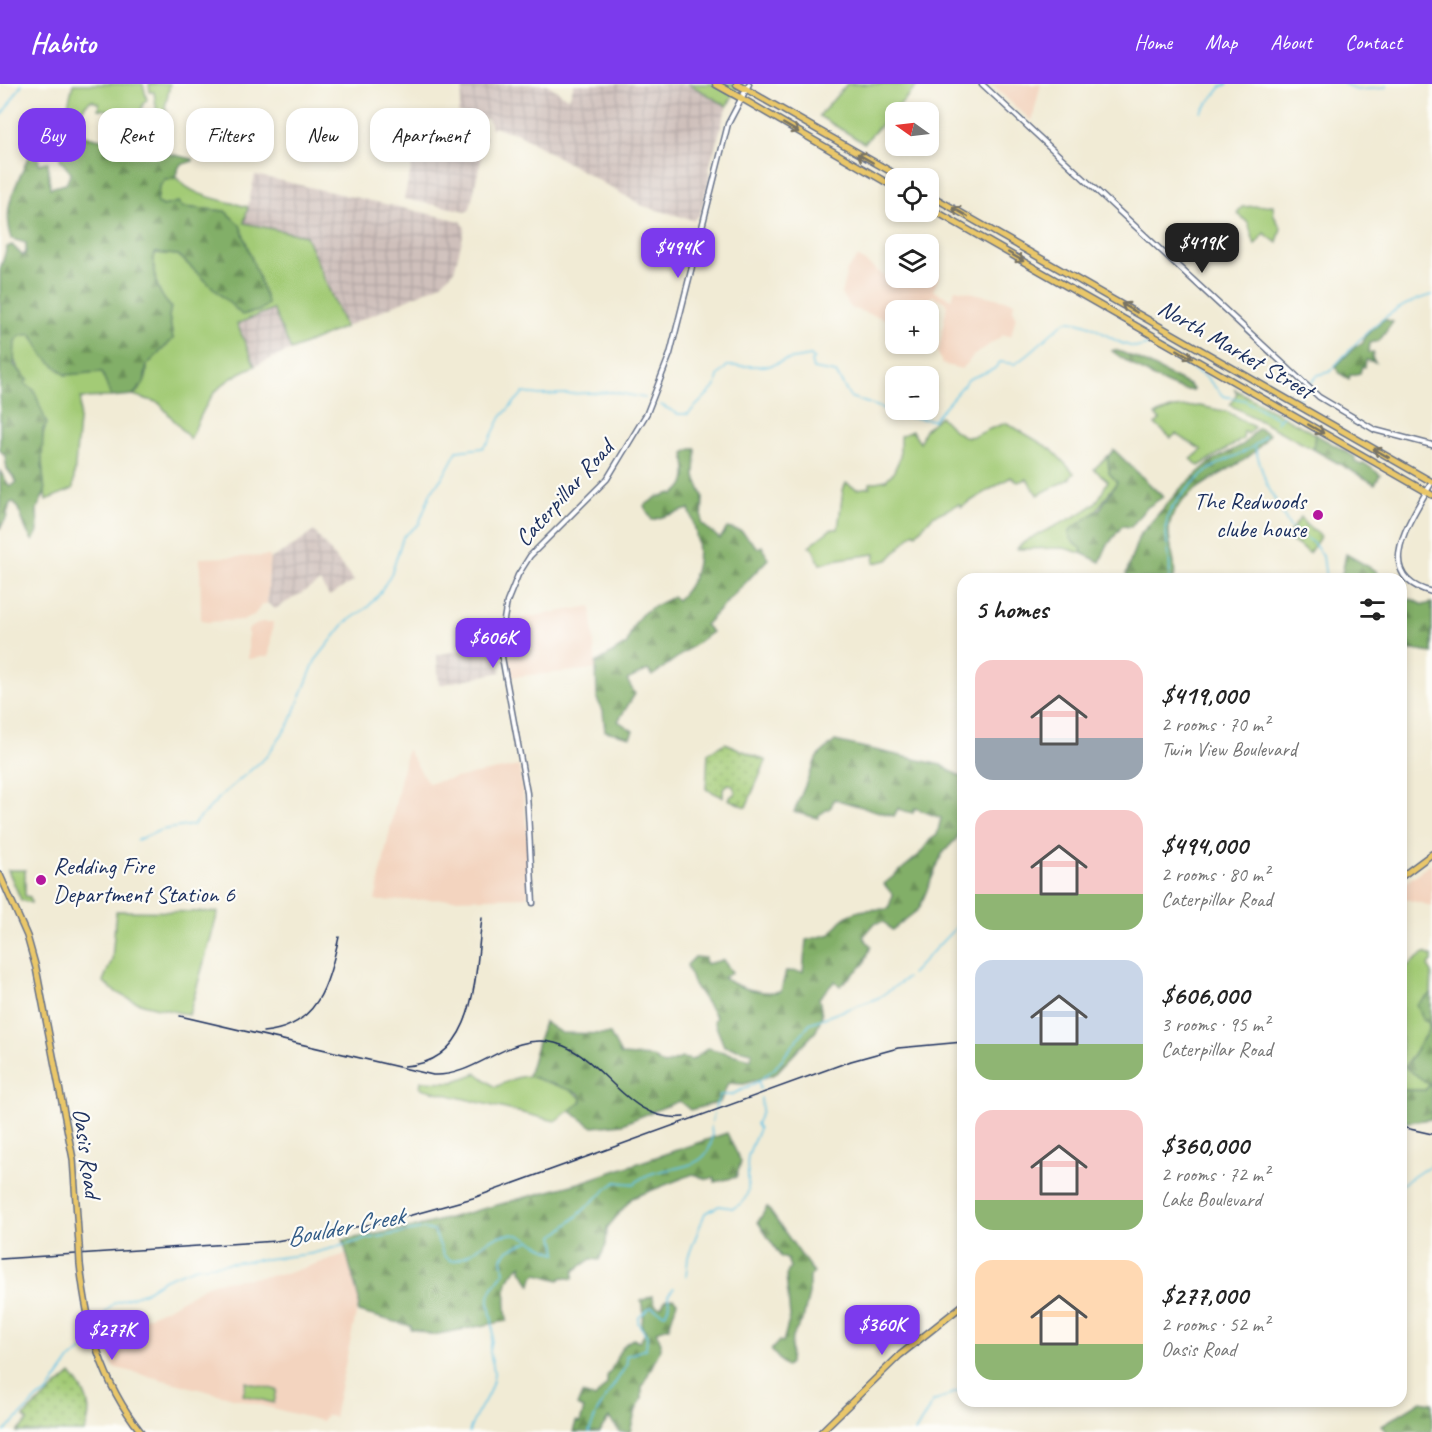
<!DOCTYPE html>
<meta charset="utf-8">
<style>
:root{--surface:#fff;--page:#f2f2f2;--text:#222;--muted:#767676;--accent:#7c3aed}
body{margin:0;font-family:Caveat,sans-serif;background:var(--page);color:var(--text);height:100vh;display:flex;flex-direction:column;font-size:22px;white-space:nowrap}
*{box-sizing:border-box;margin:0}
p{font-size:20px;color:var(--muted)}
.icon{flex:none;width:33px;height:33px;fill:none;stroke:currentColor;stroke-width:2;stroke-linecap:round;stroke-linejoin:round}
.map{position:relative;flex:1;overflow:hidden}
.panel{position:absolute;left:957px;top:489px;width:450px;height:834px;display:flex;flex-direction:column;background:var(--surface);border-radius:18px;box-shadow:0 3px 9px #0003}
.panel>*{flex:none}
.guide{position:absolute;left:18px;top:24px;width:570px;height:54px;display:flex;gap:12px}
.needle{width:39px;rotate:284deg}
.controls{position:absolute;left:885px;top:18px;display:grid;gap:12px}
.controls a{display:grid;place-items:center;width:54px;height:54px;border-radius:12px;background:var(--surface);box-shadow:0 3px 9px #0003;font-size:30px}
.price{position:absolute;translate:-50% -51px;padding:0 14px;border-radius:12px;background:var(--accent);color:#fff;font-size:20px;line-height:39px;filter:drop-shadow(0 2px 3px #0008)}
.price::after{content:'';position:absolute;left:50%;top:36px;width:18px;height:14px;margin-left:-9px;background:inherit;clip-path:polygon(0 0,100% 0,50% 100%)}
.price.selected{background:#222;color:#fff}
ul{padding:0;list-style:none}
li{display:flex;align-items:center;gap:18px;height:150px;padding:0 18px}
li span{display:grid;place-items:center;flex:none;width:168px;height:120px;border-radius:18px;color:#555}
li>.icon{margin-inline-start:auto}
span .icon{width:72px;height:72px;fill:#fffc;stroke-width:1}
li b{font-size:26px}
h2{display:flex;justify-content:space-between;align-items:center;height:72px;padding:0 18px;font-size:26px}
.pill{padding:0 21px;border-radius:18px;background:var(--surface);box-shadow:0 3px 9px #0003;font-size:21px;line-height:54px}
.pill.selected{background:var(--accent);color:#fff}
header{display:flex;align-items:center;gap:36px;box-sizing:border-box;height:84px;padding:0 30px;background:var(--accent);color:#fff}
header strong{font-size:28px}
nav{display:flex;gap:33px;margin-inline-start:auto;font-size:21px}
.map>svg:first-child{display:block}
.built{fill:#f3d4bf}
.industrial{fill:url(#industrial-grid)}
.green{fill:#a3cb76;stroke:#5f7d6a;stroke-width:1.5}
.forest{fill:url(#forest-firs);stroke:#4e6f62;stroke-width:1.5}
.park{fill:url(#park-dots);stroke:#5f7d6a;stroke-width:1.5}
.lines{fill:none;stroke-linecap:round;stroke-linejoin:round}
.stream{stroke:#68c5e6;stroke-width:1.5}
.minor-casing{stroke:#667188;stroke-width:7}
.major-casing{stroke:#667188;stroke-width:8}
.highway-casing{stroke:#667188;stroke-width:9}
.minor{stroke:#fff;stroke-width:4}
.major{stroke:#eac769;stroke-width:5}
.highway{stroke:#eac769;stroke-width:6}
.rail{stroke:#1b2f5e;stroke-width:1.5}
.major-bridge-casing{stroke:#667188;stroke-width:8;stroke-linecap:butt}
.major-bridge{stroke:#eac769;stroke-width:5}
.oneway{stroke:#787363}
.poi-dot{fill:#b5179e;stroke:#fdfcf7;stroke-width:2}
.labels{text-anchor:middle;stroke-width:4.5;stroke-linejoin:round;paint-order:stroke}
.street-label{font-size:24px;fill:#1b2f5e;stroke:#fdfcf7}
.poi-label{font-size:24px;fill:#1b2f5e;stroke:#fdfcf7;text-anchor:end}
.water-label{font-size:26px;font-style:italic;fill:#325c87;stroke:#fdfcf7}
</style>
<header>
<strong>Habito</strong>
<nav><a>Home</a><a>Map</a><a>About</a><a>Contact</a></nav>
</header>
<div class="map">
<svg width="1432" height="1348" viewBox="0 0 1432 1348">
<defs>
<pattern id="industrial-grid" width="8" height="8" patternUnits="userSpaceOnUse" patternTransform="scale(1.5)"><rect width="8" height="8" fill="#cfc0bb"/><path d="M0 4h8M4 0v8" fill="none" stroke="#b1a5a3"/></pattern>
<pattern id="forest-firs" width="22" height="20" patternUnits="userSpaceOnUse" patternTransform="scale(1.5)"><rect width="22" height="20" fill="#82af67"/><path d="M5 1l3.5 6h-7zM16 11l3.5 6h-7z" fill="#6a8f58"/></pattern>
<pattern id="park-dots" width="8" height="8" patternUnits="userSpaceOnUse" patternTransform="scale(1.5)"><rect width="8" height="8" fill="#a3cb76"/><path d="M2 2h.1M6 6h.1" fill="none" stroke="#84a564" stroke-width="1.8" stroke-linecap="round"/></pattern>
</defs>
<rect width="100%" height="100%" fill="#fdfcf7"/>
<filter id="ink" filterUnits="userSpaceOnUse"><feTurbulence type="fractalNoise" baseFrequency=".0167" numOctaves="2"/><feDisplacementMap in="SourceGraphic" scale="12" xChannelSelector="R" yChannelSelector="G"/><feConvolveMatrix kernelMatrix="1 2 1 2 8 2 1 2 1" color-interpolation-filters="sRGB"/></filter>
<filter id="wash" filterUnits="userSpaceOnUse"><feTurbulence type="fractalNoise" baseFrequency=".008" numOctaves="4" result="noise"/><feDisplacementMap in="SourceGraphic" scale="24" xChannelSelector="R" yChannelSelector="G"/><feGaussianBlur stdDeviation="1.35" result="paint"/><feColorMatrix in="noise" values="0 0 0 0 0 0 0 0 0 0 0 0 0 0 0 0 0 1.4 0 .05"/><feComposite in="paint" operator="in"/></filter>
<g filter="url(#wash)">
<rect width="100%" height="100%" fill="#f1ebd5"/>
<g class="built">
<path d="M991,0H1041L1032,37L1028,34Z"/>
<path d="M940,159L939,193L933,207L952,215L955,205L1014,218L1013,225L1016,232L1011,252L1003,251L973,272L962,285L942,280L938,269L947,222L944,217L932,212L923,226H896L895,238L851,224L841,210L847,186L858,173L883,191L908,200L902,194H928L929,167Z"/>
<path d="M270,472L267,519L261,522L254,531L243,536L206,538L201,535L200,474Z"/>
<path d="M591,522L596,585L510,593L505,561L507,537Z"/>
<path d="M262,538H273L269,572L248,575V545Z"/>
<path d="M407,665L428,699L519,682L528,752L529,804L527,813L375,817Z"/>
<path d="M1432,779V822L1401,814V802Z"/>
<path d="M346,1170L359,1216L334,1333L326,1331L322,1337L113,1283L109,1266L124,1243L168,1224L205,1202L216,1198L285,1190Z"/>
</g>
<g class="industrial">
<path d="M464,0H547L569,15L574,0H689L727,22L709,84V96L700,131L693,136L643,122L516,49L494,43L491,45L489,36L458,29Z"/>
<path d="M426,40L486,53L470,124L467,127L404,115L421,41Z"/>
<path d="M255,91L461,137L465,144L454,187L439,201L345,243L306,152L244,139Z"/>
<path d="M273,225L291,266L255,282L237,240Z"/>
<path d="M314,447L354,497L329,512L320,498L275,525L267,519L270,475L298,459Z"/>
<path d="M498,558L501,588L439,601L437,571Z"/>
</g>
<g class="green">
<path d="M73,0H143L147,16L144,18L134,45L137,51L134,53L124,48L118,37L111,40L115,27L98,25L99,20L92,16C82,22 81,27 82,38L74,39L65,34Z"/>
<path d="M149,0H170L165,24L167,27L161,29L168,35L167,41L162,36H158L154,8H150Z"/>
<path d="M689,0H740L727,22Z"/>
<path d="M847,0H919L864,59L819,32Z"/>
<path d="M176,93C191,113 224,116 248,123L244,139L306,152L345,243L291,266L273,225L237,240L255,282C212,300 208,316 190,355L159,319L133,311C143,304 148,293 147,281L173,255L169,232L171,223C157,210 151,187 155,169L178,171L242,230L232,134L225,127L182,123L178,118L163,122L157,119L159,103L165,95Z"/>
<path d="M1273,121L1274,132L1281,144L1277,159L1264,149L1255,161L1248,139L1237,129L1242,123Z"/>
<path d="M31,250L44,272L102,288L111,313L81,314L73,405L46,416C44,398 37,354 47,340L24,300L27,295C15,283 13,276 13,259L20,252Z"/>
<path d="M1234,305L1315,350L1313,365L1230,321L1237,309Z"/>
<path d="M1200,322L1228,328L1254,343L1248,350L1244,347L1243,355L1199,382L1191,375L1202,366L1176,350L1171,354L1155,340L1160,336L1155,331L1173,324Z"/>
<path d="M940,332C972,368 971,348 1007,339L1051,365L1074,389L1069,395L1038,411L1027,395L1018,398L1011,393L961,423L959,420L933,432L916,450L914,448L888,476L874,479L875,470L839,475L820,480L812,463L809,462L831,445H838L843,406L846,399L857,405L870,403V399L886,396L893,389L900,374V352L912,347L920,359L924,347Z"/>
<path d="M1108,372L1109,389L1117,398L1073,458L1083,465L1081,469L1064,464L1017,465C1024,452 1080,435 1096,418C1101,413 1104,403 1108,397L1094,385Z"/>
<path d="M8,786H25V812L30,813L31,819L21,816Z"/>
<path d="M116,827L218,828L189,931C159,923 125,921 103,897L112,876Z"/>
<path d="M1424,869L1432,872V878L1428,882L1432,889L1429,945L1405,983L1430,1001L1425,1006H1401V887Z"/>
<path d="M477,989L495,1003C505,999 516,992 527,992C541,991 576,1004 582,1017L555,1037L420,1004L421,997L453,998Z"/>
<path d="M246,1298L277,1306L274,1319L243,1311Z"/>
</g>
<g class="forest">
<path d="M55,45L193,75V77L180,81L174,95H165L159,103L157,119L163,122L178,118L182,123L225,127L240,141L268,220L259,227L242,231L178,171L155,169C151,187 157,210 171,223L169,232L173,255L147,281L144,299L133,311L111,313L102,288L65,291L44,272L31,250L20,252L15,257L14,281L28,296L24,299L34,306L47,340L43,345L42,380L45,408L37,425L38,447L33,457C22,444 24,432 14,418L10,419L6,435L0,444V387L10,403L17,398L7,385L5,372L0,366V186L7,163L12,161L23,172L26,168V159L12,155C0,117 20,100 31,65L37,59L40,60L41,67L38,71L39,80L48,78L50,104L66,100L71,89L61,77L51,47Z"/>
<path d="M1384,235L1393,238L1379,257L1370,259L1369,268L1374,269L1372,274L1375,278L1366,276L1365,283L1362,282L1360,289L1350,291L1349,295L1339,289L1336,282L1355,263L1363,259L1365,252Z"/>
<path d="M1114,266C1139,273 1165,290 1189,301L1194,306C1176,310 1128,279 1112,267Z"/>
<path d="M1258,344L1269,350C1263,359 1256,367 1247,374C1224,390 1182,406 1171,435C1164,455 1178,475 1174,495H1128L1126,490L1139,452L1181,404L1210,378L1244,360Z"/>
<path d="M1315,350L1355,373V378L1362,381L1364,379L1378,389L1380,391L1375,400L1313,365Z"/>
<path d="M691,365H696L695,393L703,412L702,440L720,455L727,444L741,447L758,464L762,462L768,475L705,541L712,548L652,592L648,586L627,596L635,610L618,637L633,647L630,653L605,647L603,627L597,615L596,579L627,560C635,529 645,526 673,513L677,516C704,491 701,457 689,425L652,436L644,422L657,413L672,409L673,411C691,400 686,387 684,369Z"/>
<path d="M1114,366L1163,413L1145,425L1131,443L1122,442L1107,462L1100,478L1081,469L1082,465L1073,458L1069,450L1071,445L1100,425L1117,398L1109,389L1108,372Z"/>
<path d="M1346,470L1376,487L1379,495H1341Z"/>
<path d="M1411,515L1423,521L1432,519V569L1413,566L1401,569V520Z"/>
<path d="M835,657L941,681L963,694V733L957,754L942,770L919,825L892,846L884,838L875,839L863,853L871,862L864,880L840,902L835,897L819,914L822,931L816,947L775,990L744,1000L728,999L720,1018L690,1026L679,1017L622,1040L593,1043L570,1027L582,1017L579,1009L528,992L544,938L561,949L610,950L621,971L652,973L664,981L682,974L692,976L708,964L751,975L752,968L724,962L714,937L716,933L693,899L687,881L695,873L705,874L706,880L723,876L732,888L723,894C739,904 762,911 781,907L786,887L803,888L806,856L831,850C846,825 862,825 888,825L893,811L884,800L919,771L930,756L937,751L941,734L915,724L913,729L898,725L894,732L834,715L831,723L819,731L818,734L794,728L817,673Z"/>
<path d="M1431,910L1432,1035L1401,1039V1006H1425L1430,1001L1405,983L1429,945V939L1423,936L1417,920Z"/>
<path d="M727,1049L741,1078L736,1093L715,1098V1094L706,1095L693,1090L632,1114L607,1144L606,1161L599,1176L591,1175L574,1187L573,1195L563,1193L559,1196L537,1190L533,1193L531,1201L521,1186L522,1181C502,1192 505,1216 507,1237L433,1251L411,1245V1242L358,1228L359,1216L343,1156L415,1143L579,1099Z"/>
<path d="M767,1123L814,1189L809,1193V1210L803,1235L792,1253L790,1279L786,1283L771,1266L779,1257L783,1258L790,1233L786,1192L790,1183L787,1175L781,1173L758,1138Z"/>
<path d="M652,1212L656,1222L661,1223L666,1215L673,1214L677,1218L669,1243L656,1247L661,1259L659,1268L642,1303V1315L636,1326L630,1348H620L609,1334L599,1348H573L576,1338L580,1339L584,1325L577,1322L582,1310L595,1314L607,1300V1292C618,1279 615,1264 633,1255L640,1257L646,1247L641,1242L644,1230L641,1217Z"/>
<path d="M1421,1317L1432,1319V1348H1387L1382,1341Z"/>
</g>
<g class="park">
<path d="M1301,433L1306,441L1321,452L1309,469L1286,453Z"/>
<path d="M725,659L766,677L746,723L728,715L736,708L732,701L728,700L723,704V713L706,705L708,669Z"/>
<path d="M71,1290C86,1308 95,1325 84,1348H17L28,1337L24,1333L28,1328Z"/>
</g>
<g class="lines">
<g class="stream">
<path d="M1344,0L1356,6L1385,4L1387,0"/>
<path d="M1201,28L1221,3L1228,0"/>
<path d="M0,34L22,0"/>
<path d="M1310,300L1318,291L1329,288C1359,256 1386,222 1432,211"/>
<path d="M1298,315L1304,307"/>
<path d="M661,321L678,330H688L716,302L718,292L727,282H769L786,276L811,272L814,275L811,277L813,285L836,289L850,313L893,328L896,332L933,336L969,295L994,285L1000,278L1015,280C1034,267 1049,250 1066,237C1094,236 1110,260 1136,263C1141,264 1145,261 1150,260L1206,293L1223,312L1244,316L1279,335"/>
<path d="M1276,339L1283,331"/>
<path d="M1255,364L1266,399L1290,443L1313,459L1323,472L1326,495"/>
<path d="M1169,495C1173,475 1163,455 1167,436C1170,419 1201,390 1215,382C1234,371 1252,368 1265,351"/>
<path d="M137,756L161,746L193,741L224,709L266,673L290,639L315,577L345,539L368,523L380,509L392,488L403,453L419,440L431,408L444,391L457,367L482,364L489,357L501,333L523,309L541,311L613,308L645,314"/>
<path d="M911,890L963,836"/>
<path d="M760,1005L759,997L775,984L810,939L878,914L907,894"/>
<path d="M715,1024L720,1011H731L759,997"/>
<path d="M712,1038L714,1029"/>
<path d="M1401,1101L1432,1080"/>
<path d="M686,1192L688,1173L705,1129L719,1122L733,1124C758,1114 744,1090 748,1072C751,1062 755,1054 759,1045L756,1040L762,1027L761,1014"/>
<path d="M103,1257L105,1229L114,1219L143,1209L165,1195L196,1183L310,1170L367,1155L423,1145L434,1147L444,1172L452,1177C476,1173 489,1145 518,1151C531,1154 543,1166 557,1169L554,1152C576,1135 594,1114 616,1098L635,1100C652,1076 720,1097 711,1042"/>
<path d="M4,1348L38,1314L47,1309L71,1275L84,1265"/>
<path d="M469,1348C475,1328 493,1310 494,1289C494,1281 490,1274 490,1266C491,1259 494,1251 493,1243C489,1213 482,1215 504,1189L502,1174L508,1166L529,1157"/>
<path d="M589,1348L597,1328L627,1280L626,1272L646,1265L647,1252L638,1239L639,1233L651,1223L665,1230L669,1221L668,1211L674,1204"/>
<path d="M915,1348L933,1318L963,1305"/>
</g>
</g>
</g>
<g filter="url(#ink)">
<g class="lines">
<g class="minor-casing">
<g id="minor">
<path d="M982,0L1319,313L1375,346L1432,361"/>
<path d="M1432,398C1413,433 1368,492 1432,508"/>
<path d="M533,819L527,709L502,573V547L507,518L518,491L530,472L607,395L647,329L670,270L728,40L749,0"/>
</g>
</g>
<g class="major-casing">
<g id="major">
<path d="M746,5L902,94"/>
<path d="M741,14L896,104"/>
<path d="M928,110L1432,398"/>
<path d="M928,123L1432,411"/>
<path d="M0,791L27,852L36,884L73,1075L79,1161"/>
<path d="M1401,793L1432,770"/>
<path d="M80,1180C87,1243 101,1297 141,1348"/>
<path d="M821,1348L900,1271L963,1221"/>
</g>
</g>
<g class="highway-casing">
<g id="highway">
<path d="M716,0L741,14"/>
<path d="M737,0L746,5"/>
</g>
</g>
<use href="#minor" class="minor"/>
<use href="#major" class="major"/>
<use href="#highway" class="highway"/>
<g class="rail">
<path d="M180,932L433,991C478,993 509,947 555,959C605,972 626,1040 684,1033"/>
<path d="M263,948C319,943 328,900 339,853"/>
<path d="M404,982C478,979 475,889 482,834"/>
<path d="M1401,1043L1432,1050"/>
<path d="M0,1175L276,1157L390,1137L473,1114L851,977L898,964L963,958"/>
</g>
<g class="major-bridge-casing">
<path id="major-bridge" d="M79,1161L80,1180"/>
</g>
<use href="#major-bridge" class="major-bridge"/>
</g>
<defs><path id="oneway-shaft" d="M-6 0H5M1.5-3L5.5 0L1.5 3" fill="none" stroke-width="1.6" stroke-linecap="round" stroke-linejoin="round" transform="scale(1.5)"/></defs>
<g class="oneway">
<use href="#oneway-shaft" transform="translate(791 44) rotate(30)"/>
<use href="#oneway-shaft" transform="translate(865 74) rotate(-150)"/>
<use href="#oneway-shaft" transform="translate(960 128) rotate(-150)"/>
<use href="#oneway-shaft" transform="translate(1016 173) rotate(30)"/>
<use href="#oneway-shaft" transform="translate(1129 224) rotate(-150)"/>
<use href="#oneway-shaft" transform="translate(1185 270) rotate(30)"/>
<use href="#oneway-shaft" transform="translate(1316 345) rotate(30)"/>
<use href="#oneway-shaft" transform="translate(1381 369) rotate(-150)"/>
</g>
</g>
<g class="poi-dot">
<circle cx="1318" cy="431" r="6"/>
<circle cx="41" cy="796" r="6"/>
</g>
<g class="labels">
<g class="street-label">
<text transform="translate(1236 265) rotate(30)" y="8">North Market Street</text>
<text transform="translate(564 409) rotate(-48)" y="8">Caterpillar Road</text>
<text transform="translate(87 1069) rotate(82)" y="8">Oasis Road</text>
</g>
<g class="poi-label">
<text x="1306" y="425">The Redwoods<tspan x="1306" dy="28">clube house</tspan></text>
<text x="53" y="790" text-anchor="start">Redding Fire<tspan x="53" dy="28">Department Station 6</tspan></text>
</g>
<g class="water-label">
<text transform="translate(345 1142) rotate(-11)" y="9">Boulder Creek</text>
</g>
</g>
</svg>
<div class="controls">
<a><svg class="needle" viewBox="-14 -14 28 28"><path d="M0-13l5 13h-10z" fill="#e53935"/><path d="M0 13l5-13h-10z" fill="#767676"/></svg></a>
<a><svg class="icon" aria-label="locate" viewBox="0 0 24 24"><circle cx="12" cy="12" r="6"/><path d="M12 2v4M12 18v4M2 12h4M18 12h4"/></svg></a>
<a><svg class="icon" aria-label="layers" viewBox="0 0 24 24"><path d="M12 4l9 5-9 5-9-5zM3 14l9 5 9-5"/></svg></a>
<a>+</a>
<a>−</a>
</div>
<b class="price selected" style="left:1202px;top:190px">$419K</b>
<b class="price" style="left:678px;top:195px">$494K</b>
<b class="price" style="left:493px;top:585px">$606K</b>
<b class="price" style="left:882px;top:1272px">$360K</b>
<b class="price" style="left:112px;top:1277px">$277K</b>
<div class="guide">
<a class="pill selected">Buy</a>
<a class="pill">Rent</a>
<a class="pill">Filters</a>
<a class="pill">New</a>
<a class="pill">Apartment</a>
</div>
<section class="panel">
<h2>5 homes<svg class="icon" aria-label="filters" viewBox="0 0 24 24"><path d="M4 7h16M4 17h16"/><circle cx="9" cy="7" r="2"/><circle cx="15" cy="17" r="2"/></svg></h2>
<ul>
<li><span style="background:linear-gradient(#f6c9c9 65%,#9aa5b1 0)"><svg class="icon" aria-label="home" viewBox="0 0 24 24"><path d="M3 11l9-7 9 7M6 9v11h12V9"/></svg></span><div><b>$419,000</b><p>2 rooms · 70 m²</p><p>Twin View Boulevard</p></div></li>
<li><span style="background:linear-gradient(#f6c9c9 70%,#8fb573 0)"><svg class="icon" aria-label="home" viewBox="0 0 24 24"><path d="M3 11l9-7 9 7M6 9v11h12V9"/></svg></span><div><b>$494,000</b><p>2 rooms · 80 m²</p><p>Caterpillar Road</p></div></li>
<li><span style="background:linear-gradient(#c9d6e8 70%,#8fb573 0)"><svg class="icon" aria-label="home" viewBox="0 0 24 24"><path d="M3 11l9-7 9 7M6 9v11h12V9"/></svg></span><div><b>$606,000</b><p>3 rooms · 95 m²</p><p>Caterpillar Road</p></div></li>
<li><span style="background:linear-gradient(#f6c9c9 75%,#8fb573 0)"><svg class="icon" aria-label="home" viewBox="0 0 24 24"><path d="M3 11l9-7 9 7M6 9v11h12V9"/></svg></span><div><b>$360,000</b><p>2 rooms · 72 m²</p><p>Lake Boulevard</p></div></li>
<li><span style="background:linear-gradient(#ffd9b3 70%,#8fb573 0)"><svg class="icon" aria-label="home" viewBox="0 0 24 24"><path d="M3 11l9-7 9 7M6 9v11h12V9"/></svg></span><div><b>$277,000</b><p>2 rooms · 52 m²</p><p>Oasis Road</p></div></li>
</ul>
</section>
</div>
